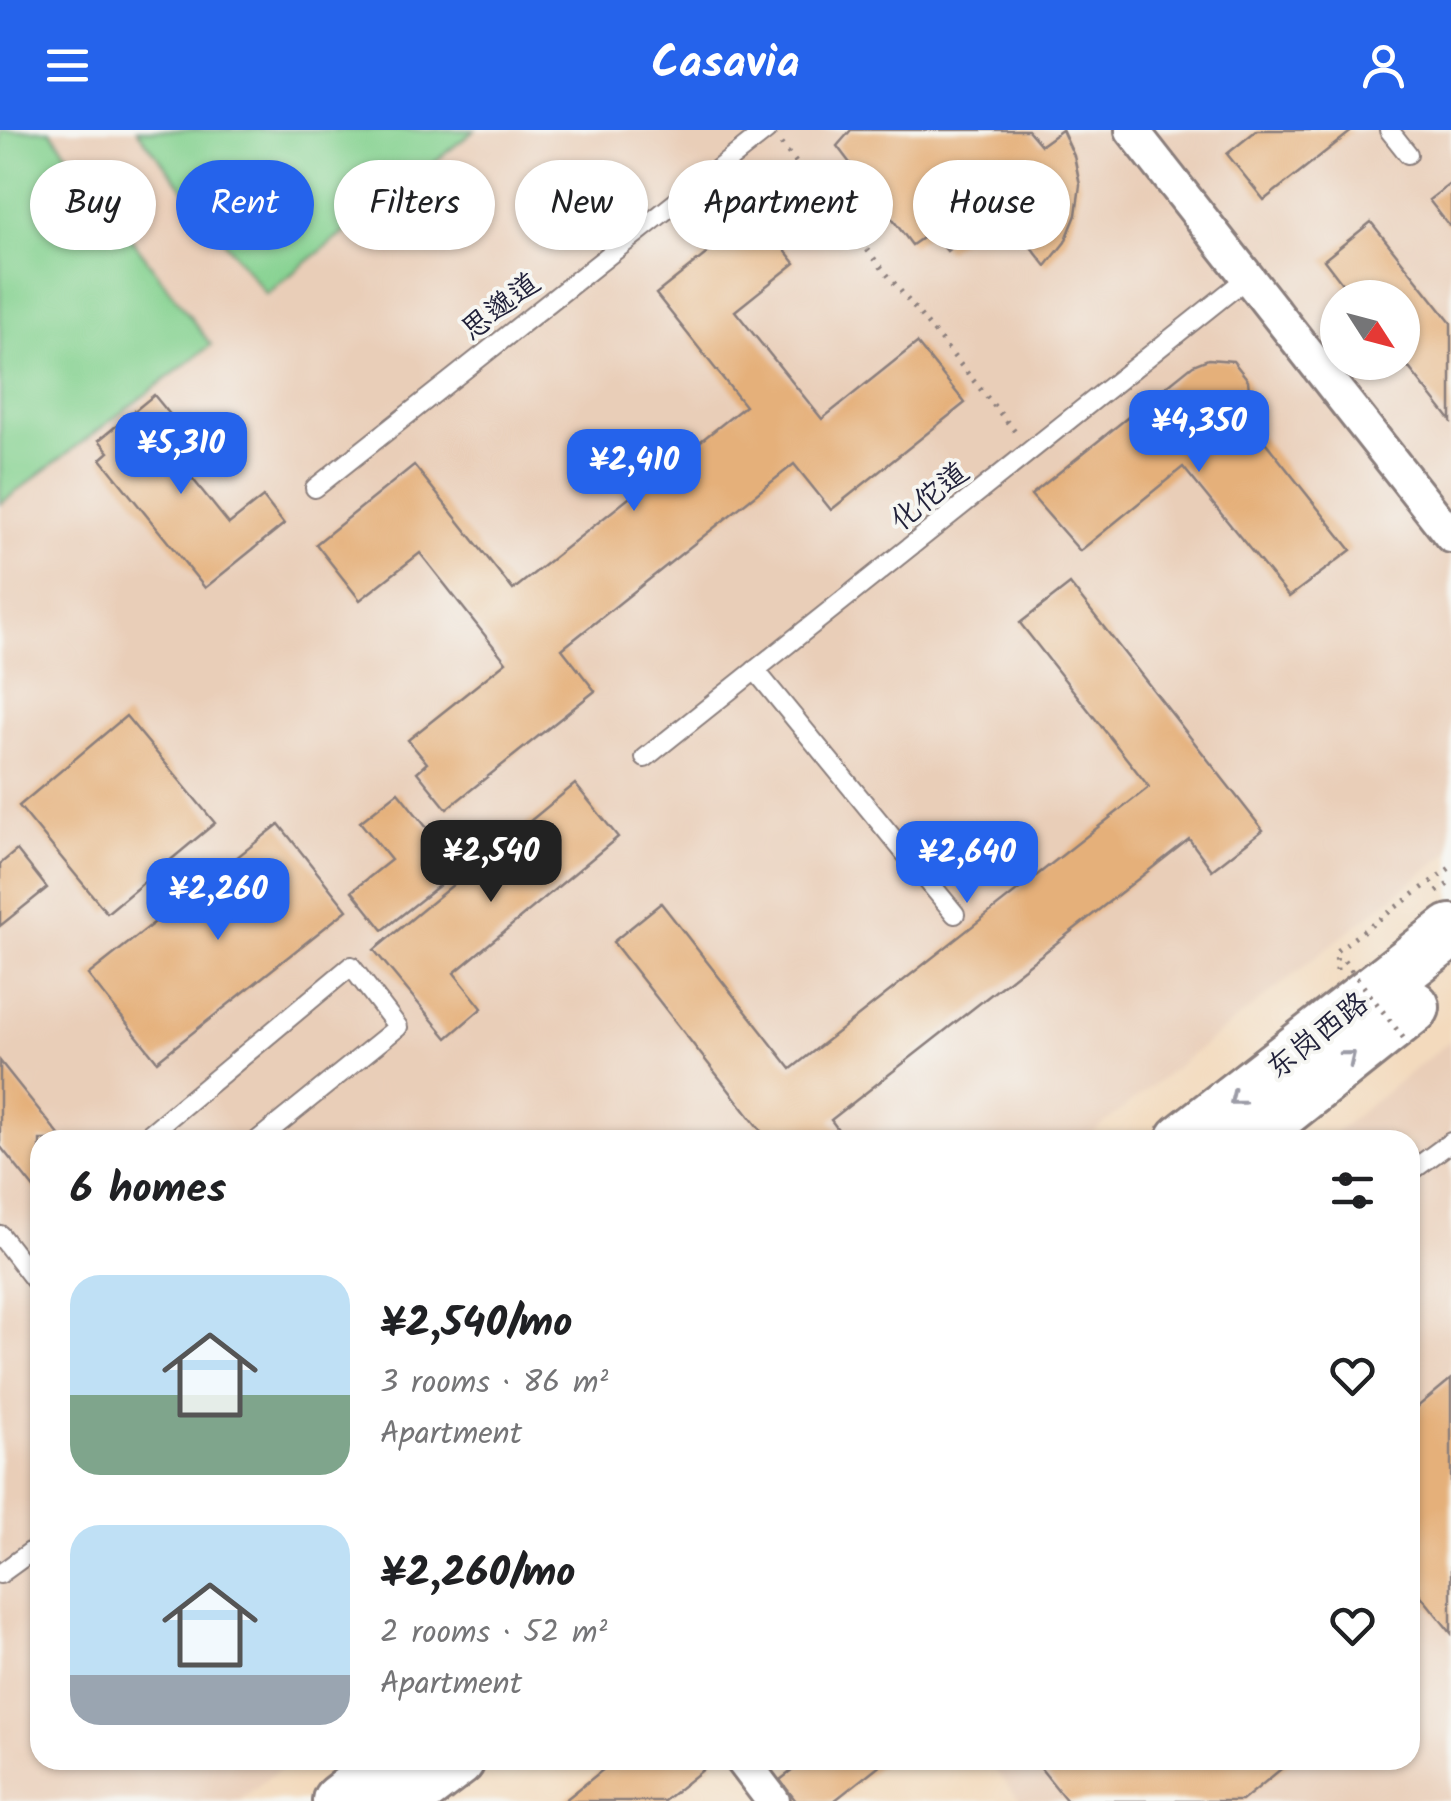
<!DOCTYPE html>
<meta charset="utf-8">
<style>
:root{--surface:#fff;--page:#f2f2f2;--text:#202124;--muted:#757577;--accent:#2563eb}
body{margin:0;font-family:Kalam,"LXGW WenKai TC",sans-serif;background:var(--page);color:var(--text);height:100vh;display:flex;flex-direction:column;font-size:38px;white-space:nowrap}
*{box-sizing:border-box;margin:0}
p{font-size:32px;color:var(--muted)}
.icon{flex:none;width:55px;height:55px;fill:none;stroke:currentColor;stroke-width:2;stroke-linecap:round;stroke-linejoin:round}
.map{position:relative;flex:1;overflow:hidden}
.sheet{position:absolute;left:30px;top:1000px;width:1390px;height:640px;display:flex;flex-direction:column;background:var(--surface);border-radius:30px;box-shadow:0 2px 8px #0004}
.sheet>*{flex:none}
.guide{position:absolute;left:30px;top:30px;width:1392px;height:90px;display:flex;gap:20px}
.needle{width:65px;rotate:126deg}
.buttons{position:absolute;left:1320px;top:150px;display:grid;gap:20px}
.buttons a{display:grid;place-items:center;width:100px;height:100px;border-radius:50%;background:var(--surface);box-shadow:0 2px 8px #0004;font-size:50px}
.price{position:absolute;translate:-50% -85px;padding:0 22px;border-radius:20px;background:var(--accent);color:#fff;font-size:32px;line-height:65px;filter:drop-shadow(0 2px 5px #0008)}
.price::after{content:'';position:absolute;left:50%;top:60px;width:30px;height:22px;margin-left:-15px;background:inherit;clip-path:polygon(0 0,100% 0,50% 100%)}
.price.active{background:#222;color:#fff}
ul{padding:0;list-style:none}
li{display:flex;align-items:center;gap:30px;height:250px;padding:0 40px}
li span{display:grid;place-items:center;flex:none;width:280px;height:200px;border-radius:30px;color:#555}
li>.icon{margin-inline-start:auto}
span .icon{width:120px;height:120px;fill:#fffc;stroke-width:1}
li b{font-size:42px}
h2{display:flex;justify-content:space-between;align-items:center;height:120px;padding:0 40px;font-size:42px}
.pill{padding:0 35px;border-radius:45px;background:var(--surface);box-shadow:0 2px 8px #0004;font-size:35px;line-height:90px}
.pill.active{background:var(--accent);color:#fff}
header{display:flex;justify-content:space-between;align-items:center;height:130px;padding:0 40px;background:var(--accent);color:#fff;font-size:45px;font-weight:700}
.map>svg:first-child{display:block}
.built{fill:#e9ceb8;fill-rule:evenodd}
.green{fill:#84d18f;stroke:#537a65;stroke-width:2.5}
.building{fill:#e5b07a}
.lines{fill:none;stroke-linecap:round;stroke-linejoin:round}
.service-casing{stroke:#8a7e7c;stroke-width:22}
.minor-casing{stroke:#8a7e7c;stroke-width:38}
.primary-casing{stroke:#8a7e7c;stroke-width:58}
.path{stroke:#8a7e7c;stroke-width:5;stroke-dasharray:2.5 8;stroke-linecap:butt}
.service{stroke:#fff;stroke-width:18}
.minor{stroke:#fff;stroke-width:32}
.primary{stroke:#fff;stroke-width:52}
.path-bridge{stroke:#8a7e7c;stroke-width:5;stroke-dasharray:2.5 8;stroke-linecap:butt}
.oneway{stroke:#9c9ca7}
.labels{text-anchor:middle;stroke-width:8;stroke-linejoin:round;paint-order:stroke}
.street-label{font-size:30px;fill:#22223b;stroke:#f6f6f2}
</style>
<header><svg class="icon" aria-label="menu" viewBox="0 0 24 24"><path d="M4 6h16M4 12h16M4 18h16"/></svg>Casavia<svg class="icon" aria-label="person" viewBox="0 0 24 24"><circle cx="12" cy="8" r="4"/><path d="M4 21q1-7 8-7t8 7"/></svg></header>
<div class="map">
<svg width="1451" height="1671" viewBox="0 0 1451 1671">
<rect width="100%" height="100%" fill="#f6f6f2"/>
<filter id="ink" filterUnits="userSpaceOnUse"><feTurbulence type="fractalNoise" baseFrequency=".01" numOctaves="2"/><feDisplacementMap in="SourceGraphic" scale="20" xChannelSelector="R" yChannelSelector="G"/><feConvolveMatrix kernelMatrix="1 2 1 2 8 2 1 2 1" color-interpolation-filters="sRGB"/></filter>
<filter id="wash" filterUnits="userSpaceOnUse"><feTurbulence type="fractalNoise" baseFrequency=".0048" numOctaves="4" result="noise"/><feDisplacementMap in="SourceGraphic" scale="40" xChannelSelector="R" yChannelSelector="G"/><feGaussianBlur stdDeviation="2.25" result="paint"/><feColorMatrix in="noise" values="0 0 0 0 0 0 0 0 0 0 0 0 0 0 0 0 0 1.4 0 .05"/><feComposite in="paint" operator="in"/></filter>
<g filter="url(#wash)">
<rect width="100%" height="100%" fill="#f3dabd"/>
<g class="built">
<path d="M0,0H1451V721L1083,1010H40V1630H291L239,1671H0ZM1338,168H1402V232H1338Z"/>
<path d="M1451,910V1671H1020L987,1630H1410V1010H1326Z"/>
</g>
<g class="green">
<path d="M0,0H50L211,215L0,374Z"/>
<path d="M137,0H475L266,164Z"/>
</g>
<g id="blocks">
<g class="building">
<path d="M851,0H1028L1041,15L1062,0L1074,26L1080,55L1076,85L1065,112L1046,136L1000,78L947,121L931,102L912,115L837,16Z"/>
<path d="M1257,0H1353L1264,70L1227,24Z"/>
<path d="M1451,53V98L1429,70Z"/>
<path d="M756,84L795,133L735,181L822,289L917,213L965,273L831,380L794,334L562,519L595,561L447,679L417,642L427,633L408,610L506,532L420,423L360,470L316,414L414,335L513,460L745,276L656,164Z"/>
<path d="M1371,92L1451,193V291L1402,229V168H1353L1324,130Z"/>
<path d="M1208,229L1233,231L1248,250L1250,270L1243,284L1351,420L1289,467L1183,337L1080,421L1031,365L1193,235Z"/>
<path d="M154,265L177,293L159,307L229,394L263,367L284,394L205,458L101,329L109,322L99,310Z"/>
<path d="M1070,454L1263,700L1212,740L1189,709L831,990L846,1010H768L613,812L661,773L791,939L1149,657L1020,493Z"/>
<path d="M126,586L215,693L107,783L19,676Z"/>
<path d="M575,654L618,707L454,843L482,878L447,908L374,820Z"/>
<path d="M398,662L460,739L383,800L352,761L391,730L360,692Z"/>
<path d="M279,694L347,780L157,931L88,845Z"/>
<path d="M17,720L47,758L0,796V734Z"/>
<path d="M0,931L63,1010H40V1066L0,1016Z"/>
<path d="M1451,1249V1503L1410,1452V1283Z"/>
<path d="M615,1630H715L664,1671H564Z"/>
<path d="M806,1630H886L834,1671H796L780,1650Z"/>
<path d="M1044,1630H1292L1242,1671H1067L1038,1635Z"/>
</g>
</g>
</g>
<g filter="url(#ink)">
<use href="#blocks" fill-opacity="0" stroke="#8a7e7c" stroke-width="2.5"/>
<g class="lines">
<g class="service-casing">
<g id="service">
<path d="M1389,0L1408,24"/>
<path d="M315,358L767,0"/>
<path d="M755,540L955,784"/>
<path d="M645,628L1248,147"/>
<path d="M148,1010L146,1007L351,836L398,897L258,1010"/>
<path d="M1410,1042L1451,1012"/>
<path d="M0,1105L40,1157"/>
<path d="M0,1444L40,1415"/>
</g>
</g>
<g class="minor-casing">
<g id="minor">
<path d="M1132,0L1451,406"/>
<path d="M742,1630L773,1671"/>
</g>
</g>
<g class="primary-casing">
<g id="primary">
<path d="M1183,1010L1451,801"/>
<path d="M1246,1010L1413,877"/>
<path d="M339,1671L392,1630"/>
<path d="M404,1671L458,1630"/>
</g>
</g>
<g class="path">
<path d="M781,14L1017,304"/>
<path d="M1437,762L1451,752"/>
<path d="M1337,841L1336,821L1451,737"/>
</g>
<use href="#service" class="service"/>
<use href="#minor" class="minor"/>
<use href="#primary" class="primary"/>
<path class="path-bridge" d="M1344,831L1408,914"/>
</g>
<defs><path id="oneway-chevron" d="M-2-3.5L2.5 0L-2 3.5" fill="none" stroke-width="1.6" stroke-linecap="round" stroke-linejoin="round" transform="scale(2.5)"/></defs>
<g class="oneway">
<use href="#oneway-chevron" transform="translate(1349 927) rotate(-39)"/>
<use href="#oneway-chevron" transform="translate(1236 969) rotate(142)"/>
</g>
</g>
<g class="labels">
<g class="street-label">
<text transform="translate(500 176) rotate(-38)" y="10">思邈道</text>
<text transform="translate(929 366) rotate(-39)" y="10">化佗道</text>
<text transform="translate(1317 905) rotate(-38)" y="10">东岗西路</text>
</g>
</g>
</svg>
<div class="buttons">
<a><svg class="needle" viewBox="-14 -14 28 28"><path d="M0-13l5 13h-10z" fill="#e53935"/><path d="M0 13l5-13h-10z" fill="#757577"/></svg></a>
</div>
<b class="price" style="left:1199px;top:345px">¥4,350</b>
<b class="price" style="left:181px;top:367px">¥5,310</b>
<b class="price" style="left:634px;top:384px">¥2,410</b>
<b class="price active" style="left:491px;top:775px">¥2,540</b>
<b class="price" style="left:967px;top:776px">¥2,640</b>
<b class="price" style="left:218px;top:813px">¥2,260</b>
<div class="guide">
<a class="pill">Buy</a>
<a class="pill active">Rent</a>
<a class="pill">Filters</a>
<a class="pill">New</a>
<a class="pill">Apartment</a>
<a class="pill">House</a>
</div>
<section class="sheet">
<h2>6 homes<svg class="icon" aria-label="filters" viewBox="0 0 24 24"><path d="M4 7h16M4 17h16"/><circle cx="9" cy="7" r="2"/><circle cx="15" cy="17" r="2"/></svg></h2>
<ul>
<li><span style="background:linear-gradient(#bfe0f5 60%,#7fa58c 0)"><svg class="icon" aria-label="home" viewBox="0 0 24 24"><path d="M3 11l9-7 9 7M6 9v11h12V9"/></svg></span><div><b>¥2,540/mo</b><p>3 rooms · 86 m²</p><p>Apartment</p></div><svg class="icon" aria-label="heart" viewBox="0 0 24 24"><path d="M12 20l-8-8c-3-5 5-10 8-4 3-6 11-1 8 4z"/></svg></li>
<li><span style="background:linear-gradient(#bfe0f5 75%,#9aa5b1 0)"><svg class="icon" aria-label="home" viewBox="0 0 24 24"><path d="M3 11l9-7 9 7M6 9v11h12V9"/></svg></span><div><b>¥2,260/mo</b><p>2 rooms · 52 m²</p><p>Apartment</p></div><svg class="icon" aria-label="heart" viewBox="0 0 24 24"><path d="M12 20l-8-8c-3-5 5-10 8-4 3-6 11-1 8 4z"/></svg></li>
</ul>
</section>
</div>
